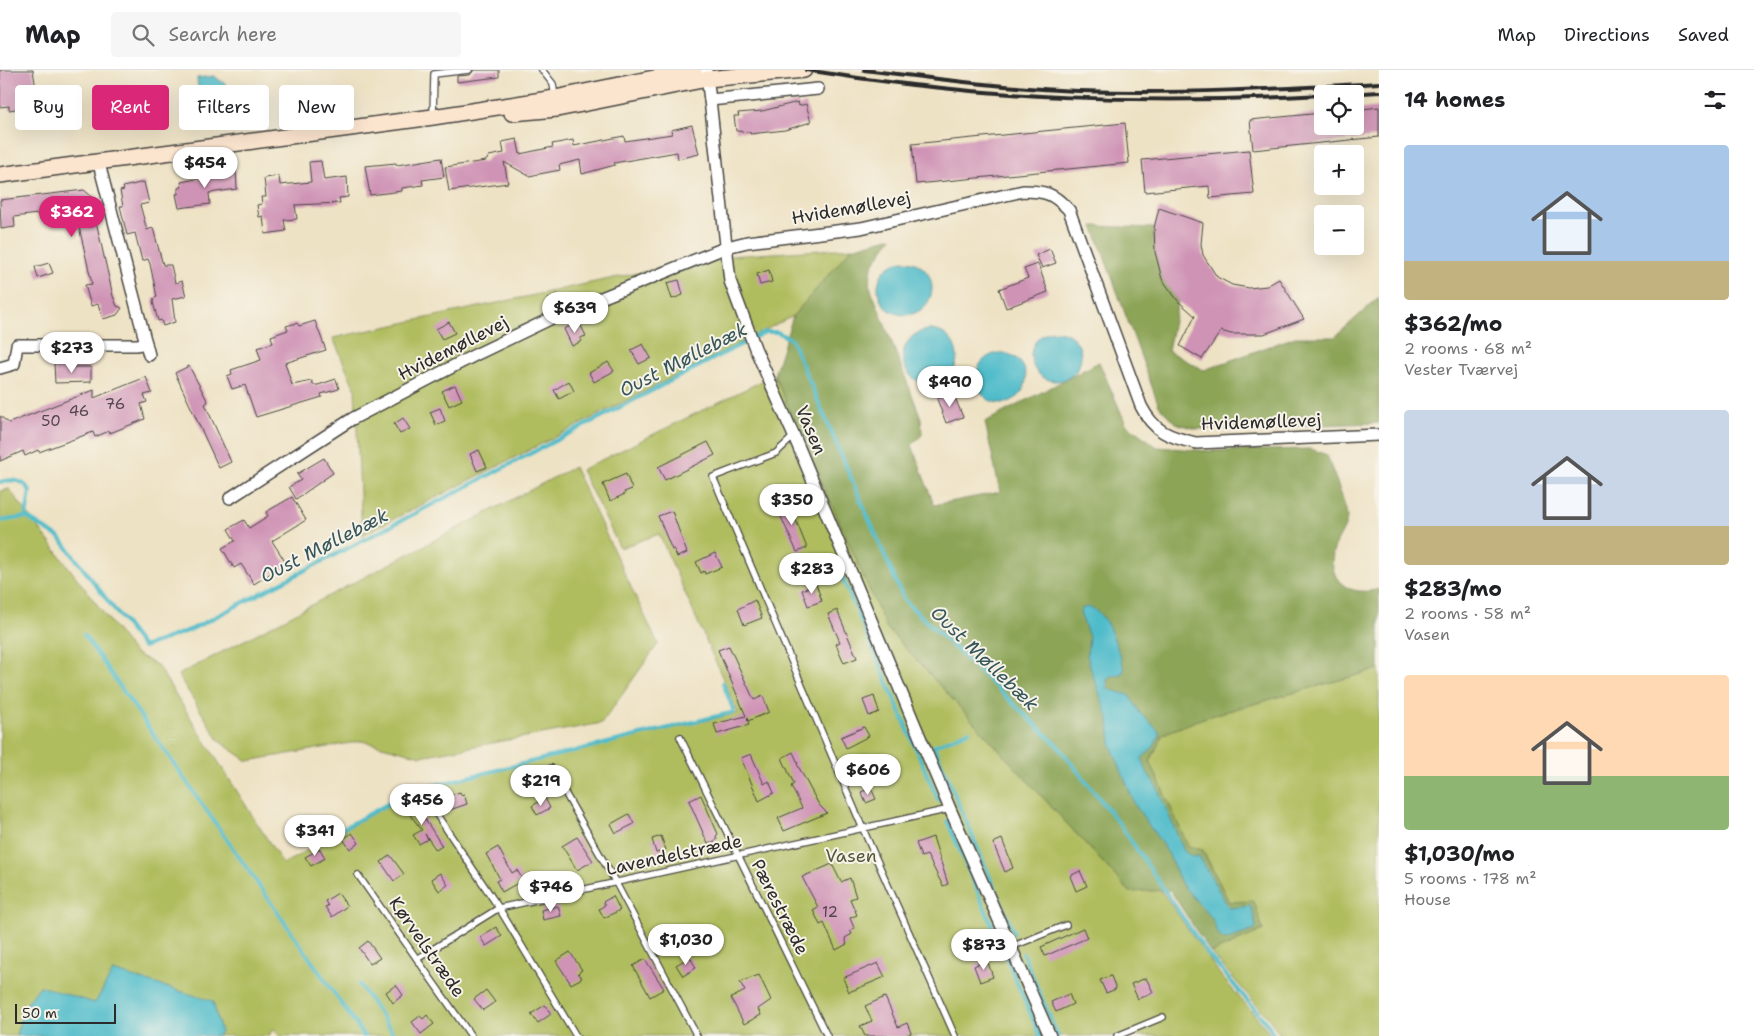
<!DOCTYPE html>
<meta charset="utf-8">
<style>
:root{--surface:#fff;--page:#f6f6f6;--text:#202124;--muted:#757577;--line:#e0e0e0;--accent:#db2777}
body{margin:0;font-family:"Shantell Sans",sans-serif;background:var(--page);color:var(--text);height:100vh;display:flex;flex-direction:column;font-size:19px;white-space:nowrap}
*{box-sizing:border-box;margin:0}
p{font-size:16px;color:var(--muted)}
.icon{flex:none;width:28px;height:28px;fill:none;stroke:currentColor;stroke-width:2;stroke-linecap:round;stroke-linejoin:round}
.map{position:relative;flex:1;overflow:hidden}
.side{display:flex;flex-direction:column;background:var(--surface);width:375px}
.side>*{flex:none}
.top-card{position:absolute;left:15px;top:15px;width:475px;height:45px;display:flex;gap:10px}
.controls{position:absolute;left:1314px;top:15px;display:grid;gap:10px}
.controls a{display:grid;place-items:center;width:50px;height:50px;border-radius:5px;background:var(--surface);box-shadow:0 5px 20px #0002;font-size:25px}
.scale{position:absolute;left:15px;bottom:12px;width:101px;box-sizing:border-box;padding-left:5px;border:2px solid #2b2b2b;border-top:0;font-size:14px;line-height:18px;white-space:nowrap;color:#2b2b2b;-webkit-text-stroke:4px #f7f3e8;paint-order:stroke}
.price{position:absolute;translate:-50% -42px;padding:0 11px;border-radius:18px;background:#fff;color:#222;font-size:16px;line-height:32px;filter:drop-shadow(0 1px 2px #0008)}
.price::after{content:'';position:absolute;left:50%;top:30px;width:15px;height:11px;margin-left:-8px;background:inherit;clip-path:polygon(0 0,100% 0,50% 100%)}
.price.on{background:var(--accent);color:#fff}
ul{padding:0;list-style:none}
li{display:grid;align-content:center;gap:10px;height:265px;padding:0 25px}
li span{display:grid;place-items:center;height:155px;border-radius:5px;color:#555}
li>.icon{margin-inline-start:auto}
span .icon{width:90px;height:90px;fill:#fffc;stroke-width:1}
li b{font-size:21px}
h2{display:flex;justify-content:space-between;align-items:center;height:60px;padding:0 25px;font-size:21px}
.pill{padding:0 18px;border-radius:5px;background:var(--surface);box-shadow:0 5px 20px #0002;font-size:18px;line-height:45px}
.pill.on{background:var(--accent);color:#fff}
header{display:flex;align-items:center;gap:30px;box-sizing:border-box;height:70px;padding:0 25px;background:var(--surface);border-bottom:1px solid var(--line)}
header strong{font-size:24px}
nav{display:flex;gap:28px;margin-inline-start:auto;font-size:18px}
.search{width:350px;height:45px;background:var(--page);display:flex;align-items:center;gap:12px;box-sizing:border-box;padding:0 18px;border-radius:5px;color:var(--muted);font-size:19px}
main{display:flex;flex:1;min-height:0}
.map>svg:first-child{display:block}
.green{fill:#b0bd5f;stroke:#6e7445}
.forest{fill:#8ca456;stroke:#5c6840}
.water{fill:#4fbcca;stroke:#3d747a}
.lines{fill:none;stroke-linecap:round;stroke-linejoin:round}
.stream{stroke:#4fbcca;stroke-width:4}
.building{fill:#cf93b5}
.lane-casing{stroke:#484642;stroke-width:8}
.street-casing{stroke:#484642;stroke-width:14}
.secondary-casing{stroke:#484642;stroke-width:18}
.lane{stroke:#fff;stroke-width:5.5}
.street{stroke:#fff;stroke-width:11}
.secondary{stroke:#fce5cf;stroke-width:15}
.rail{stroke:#2b2b2b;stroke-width:4}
.labels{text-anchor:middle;stroke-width:4;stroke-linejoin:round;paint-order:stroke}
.number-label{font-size:15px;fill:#54454e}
.street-label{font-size:18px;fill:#2b2b2b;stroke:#f7f3e8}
.park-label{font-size:18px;fill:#53573b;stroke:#f7f3e8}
.water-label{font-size:19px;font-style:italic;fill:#36565b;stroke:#f7f3e8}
</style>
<header>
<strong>Map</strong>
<div class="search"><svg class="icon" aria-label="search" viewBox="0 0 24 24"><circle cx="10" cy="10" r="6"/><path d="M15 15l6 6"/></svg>Search here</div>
<nav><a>Map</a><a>Directions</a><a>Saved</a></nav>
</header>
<main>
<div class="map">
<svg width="1379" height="966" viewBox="0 0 1379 966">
<rect width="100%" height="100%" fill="#f7f3e8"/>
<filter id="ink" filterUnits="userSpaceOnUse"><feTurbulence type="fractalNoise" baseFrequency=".02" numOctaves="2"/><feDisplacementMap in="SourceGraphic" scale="10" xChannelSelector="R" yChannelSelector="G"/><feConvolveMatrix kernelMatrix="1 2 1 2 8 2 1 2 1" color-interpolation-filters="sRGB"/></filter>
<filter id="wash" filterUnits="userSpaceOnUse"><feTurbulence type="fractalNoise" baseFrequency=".0096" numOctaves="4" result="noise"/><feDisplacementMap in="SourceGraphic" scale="20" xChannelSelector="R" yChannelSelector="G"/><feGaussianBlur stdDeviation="1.12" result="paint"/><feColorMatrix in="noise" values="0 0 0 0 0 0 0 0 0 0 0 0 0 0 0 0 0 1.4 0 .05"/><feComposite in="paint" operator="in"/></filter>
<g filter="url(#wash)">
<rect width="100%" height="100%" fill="#eee2c4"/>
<g class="green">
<path d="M852,178L793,246L362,465L355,319L333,268L712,187Z"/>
<path d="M774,305L886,557L1129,821L1160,819L1221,906L1266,958L1270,966H279L273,958L269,966H218L221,962L95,933L24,937L16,966H0V421L9,419L134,583L157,595L283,794L417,719L738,643L659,464L620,478L581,400Z"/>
<path d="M574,397L658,574L602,653L421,686L362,671L248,691L220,672L178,605Z"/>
<path d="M1379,599V966H1281L1270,950L1211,883L1263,860L1254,832H1229L1203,780L1188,777L1150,692L1163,664L1203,648Z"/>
</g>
<g class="forest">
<path d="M1093,156L1154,158C1155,189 1160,205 1178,231L1168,281L1204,300L1295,267H1335L1379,227V353L1197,359L1175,353L1159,336Z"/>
<path d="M892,167L872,196L869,214L921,348L922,365L912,375L934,435L1000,422L985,352L1099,292L1126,354L1157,377L1210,381L1311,379L1327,385C1331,398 1347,436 1347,447C1347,459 1335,471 1333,483C1328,514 1353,527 1379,519V599L1203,648L1163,664L1150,691L1188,776L1202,780L1229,832L1254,831L1263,860L1211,883L1170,820L1130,822L886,557L774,305L793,246L852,178Z"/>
</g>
<g class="water">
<path d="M214,6L228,16L225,28L199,31L197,8Z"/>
<circle cx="905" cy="218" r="27"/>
<circle cx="930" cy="287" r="27"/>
<circle cx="1056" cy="286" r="25"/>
<circle cx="1001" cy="308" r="25"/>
<path d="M1087,537C1109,540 1117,580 1124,598L1123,603L1109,607L1107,611L1108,619L1129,625L1140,643L1158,660L1160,665L1152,679L1142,688L1147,702L1156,715L1184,781L1192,787L1199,786L1229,838L1251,836L1256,855L1255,860L1225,870L1219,866L1211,847L1182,815L1168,783L1135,735L1111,675L1109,650L1092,603L1087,585L1089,567L1080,543L1081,539Z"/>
<path d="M113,901L213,931L221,962L218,966H139L133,962L131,966H16L24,937L40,916L95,933Z"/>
</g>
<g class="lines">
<g class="stream">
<path d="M0,412C12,409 23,409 30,421L26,447L60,468L143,577L190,560L765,262H777L791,269L904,530L1058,676L1121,756L1207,883L1269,956L1274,966"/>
<path d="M0,451L26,447"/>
<path d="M836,493L938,730"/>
<path d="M84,565L364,966"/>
<path d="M969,661L934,676L1014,863"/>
<path d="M947,751L1040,966"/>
<path d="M313,775L411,721L734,642L723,613"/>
<path d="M1023,884L1058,966"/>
<path d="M359,914L395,966"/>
</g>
</g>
<g id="blocks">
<g class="building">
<path d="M0,0H33L38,32L21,34L22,38L9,40V36L0,37Z"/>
<path d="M474,0H499V7L457,12V6L470,5Z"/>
<path d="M798,32L799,36L806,34L811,52L785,60L750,64V62L736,61L734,46H739L738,43L762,41Z"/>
<path d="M1379,37V67L1253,80L1250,50L1322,43V56H1355V40Z"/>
<path d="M1125,53L1129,93L916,114L912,74Z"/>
<path d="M692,55L699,84L678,89L677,82L614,93L615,95L582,104L580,90L559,95L560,100L529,106L504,92L508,113L449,121L445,97L486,91L489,86L504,83L502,72L517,69L520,84L553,77L552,74L573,70L574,76L624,66L625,71L672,64L671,60Z"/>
<path d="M1249,80L1254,124L1210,128L1209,116L1145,122L1142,90Z"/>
<path d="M441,88L444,107L422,110L423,115L402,118V121L370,125L365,96L396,93L397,95Z"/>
<path d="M321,91L324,110L347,107L348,127L339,128L340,133L295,135L297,149L284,150L286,161L265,164L263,146L259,147L257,135L262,134L261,127H266L264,108L279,106L280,115L311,112L309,92Z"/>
<path d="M236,101L237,119L209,123L210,134L179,138L176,124H178V118L182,117L181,112Z"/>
<path d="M144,112L149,133L140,135L147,160L153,158L163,195H171L175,213L182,211L186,226L172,229L175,252L163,256L161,250L158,251L153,232L154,228L157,227L150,194L148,189L142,191L135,163L127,165L120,136H123L120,121L124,120L123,117Z"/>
<path d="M84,120L90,125L113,226L117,236L122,238L117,245L103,249L98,234L91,236L85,215L92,214L75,139L14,147L15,157L1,159L0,130Z"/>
<path d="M1159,138L1203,153L1201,174L1203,185L1217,207L1232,215L1249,218L1267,216L1279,209L1304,249L1264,264H1231L1221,261L1202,289L1180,276L1195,246L1178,231L1162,209L1155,182L1154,158Z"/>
<path d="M1050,179L1056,193L1042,198L1036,185Z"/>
<path d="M49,193L53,203L38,208L35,197Z"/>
<path d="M1038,194L1048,222L1006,238L999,219L1028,208L1024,199Z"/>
<path d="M769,200L772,212L760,215L757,204Z"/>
<path d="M679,210L683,225L672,229L667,213Z"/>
<path d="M558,224L562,235L552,239L547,229Z"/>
<path d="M315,251L326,280L285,293L292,315L312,311L313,315H318L336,309L339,319L321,324L322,327L256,347L245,315L232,319L227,306L232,304L231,300L261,290L257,278L273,273L271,266L288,260L286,256L297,253L299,256Z"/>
<path d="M449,252L455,263L442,269L436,259Z"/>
<path d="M579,252L586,266L580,268L582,271L572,276L564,259Z"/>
<path d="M643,274L651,288L639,294L631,280Z"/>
<path d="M608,292L614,301L594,312L589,303Z"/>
<path d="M54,293H67V297H91V312L55,313Z"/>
<path d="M189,296L208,332L205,334L231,392L219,398L175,303Z"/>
<path d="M146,307L152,323L144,325L147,332L141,334L145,349L110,363L109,361L95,367L93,362L39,382L38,380L25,386L23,381L0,391V346L9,353L94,320V328Z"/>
<path d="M569,311L574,321L559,329L554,320Z"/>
<path d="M455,315L462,330L449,336L442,321Z"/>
<path d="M953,323L963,347L946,353L937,329Z"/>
<path d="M440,338L445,351L436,355L430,342Z"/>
<path d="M403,348L410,359L400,364L394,354Z"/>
<path d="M708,372L715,385L665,410L658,397Z"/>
<path d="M479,380L487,397L477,401L470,384Z"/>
<path d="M324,388L333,403L296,429L289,417L301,410L297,404Z"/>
<path d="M626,404L632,419L624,422L625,424L610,431L603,414Z"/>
<path d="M292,427L306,450L272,471L288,496L278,503L276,500L254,514L241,494L234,498L222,478L235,471L228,459L244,450L249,458L268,446L266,442Z"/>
<path d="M792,432L796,442L793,443L807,478L797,482L777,438Z"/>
<path d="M672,441L687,483L677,487L674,479L672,480L658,446Z"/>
<path d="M715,483L722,497L705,504L704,501L701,503L696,492Z"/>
<path d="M816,514L822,531L808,536L802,520Z"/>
<path d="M755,530L762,548L744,555L738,539Z"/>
<path d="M837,540L857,588L844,593L836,574L840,572L828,544Z"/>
<path d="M729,576L754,630L763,626L769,642L748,651L747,648L749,655L717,664L714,654L746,646L718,580Z"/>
<path d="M874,626L879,642L869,646L863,630Z"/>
<path d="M864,657L869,666L846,678L841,667Z"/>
<path d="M793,682L798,693L797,694L819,735L827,743L784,761L778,748L802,738L791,716L794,714L782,688Z"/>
<path d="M751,684L764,714L769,711L774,723L759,731L741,688Z"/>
<path d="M548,709L554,720L542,726L536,716Z"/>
<path d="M871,718L876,729L866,733L861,722Z"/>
<path d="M460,722L461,725L464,724L467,734L447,741L441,728Z"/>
<path d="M701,725L718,764L716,766L717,770L708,774L689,731Z"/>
<path d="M545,728L550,738L537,745L532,736Z"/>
<path d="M413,730L442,776L436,780L425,764L428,769L419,774L413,765L422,760L404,737Z"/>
<path d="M629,744L634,754L616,763L611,754Z"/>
<path d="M352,763L359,773L350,779L343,769Z"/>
<path d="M661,766L666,780L656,783L652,769Z"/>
<path d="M577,767L593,791L577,800L562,776Z"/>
<path d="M933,767L948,814L943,816L927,785L921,787L916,773Z"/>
<path d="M1002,769L1013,798L1005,802L993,773Z"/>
<path d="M498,777L512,803L517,800L523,810L502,822L496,811L500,809L486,784Z"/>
<path d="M320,779L325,788L311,796L305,787Z"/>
<path d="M390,785L404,804L394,811L381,792Z"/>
<path d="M832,794L841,812L850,808L856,827L850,829L857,845L850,848L854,858L850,860L852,864L845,868L847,874L836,880L824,853L820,855L813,840L818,837L802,807Z"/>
<path d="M1080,801L1087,816L1076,821L1070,806Z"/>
<path d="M440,803L448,815L439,821L431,809Z"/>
<path d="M338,823L347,836L332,847L325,837L328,836L325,831Z"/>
<path d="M613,826L620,840L604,848L599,839L605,835L603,832Z"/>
<path d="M558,836L561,846L543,850L541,840Z"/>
<path d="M496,857L502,866L486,876L480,867Z"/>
<path d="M1083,858L1087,868L1045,886L1041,877Z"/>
<path d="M368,871L380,888L370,894L359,878Z"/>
<path d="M570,882L582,900L578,903L582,908L571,914L556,891Z"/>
<path d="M690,887L696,898L683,906L676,895Z"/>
<path d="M645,889L664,919L650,927L633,896Z"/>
<path d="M987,890L993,907L980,912L974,896Z"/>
<path d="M878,893L885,907L849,922L843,908Z"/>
<path d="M759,905L771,930L758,939L761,945L744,954L731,928L745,921L740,912Z"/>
<path d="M1111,906L1116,919L1106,923L1100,910Z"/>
<path d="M1146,908L1153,922L1138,929L1131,914Z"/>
<path d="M396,915L403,925L393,933L386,922Z"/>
<path d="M486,920L495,932L483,940L474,929Z"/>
<path d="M1069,924L1073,934L1056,942L1051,932Z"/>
<path d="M885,927L898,957L907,953L911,963L905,966H865L860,956L872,951L865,936Z"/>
<path d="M545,935L551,944L538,953L531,944Z"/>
<path d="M427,945L434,954L421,964L412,952L420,946L423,949Z"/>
</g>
</g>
</g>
<g filter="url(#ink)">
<use href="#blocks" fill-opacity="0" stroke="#484642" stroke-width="1"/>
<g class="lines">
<g class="lane-casing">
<g id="lane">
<path d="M542,0L553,14L555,27"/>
<path d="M433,46L434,4L469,0"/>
<path d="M794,366L776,383L713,407L863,759L955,966"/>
<path d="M680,667L827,966"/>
<path d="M551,698L616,813L697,966"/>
<path d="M423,724L499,838L576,966"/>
<path d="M358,805L471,966"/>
<path d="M1011,877L1066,855"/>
<path d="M417,889L499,838L950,739"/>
<path d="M1117,966L1163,947"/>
</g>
</g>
<g class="street-casing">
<g id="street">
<path d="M706,0L710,30"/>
<path d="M818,19L710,30L730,211L755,278L794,366L950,739L1050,966"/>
<path d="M98,90L149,285"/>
<path d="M0,298L14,294L17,275H137L146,273"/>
<path d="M230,428L352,349L475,285L552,248L727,177L747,172L861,158L1023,121C1045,121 1053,123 1069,140L1141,336C1154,362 1169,367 1196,373L1379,365"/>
</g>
</g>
<g class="secondary-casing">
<g id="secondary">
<path d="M512,43L557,39L707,9L804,0"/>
<path d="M0,105L433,47L555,28L694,0"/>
</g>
</g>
<use href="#lane" class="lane"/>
<use href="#street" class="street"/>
<use href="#secondary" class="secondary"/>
<g class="rail">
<path d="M806,0C980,29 1147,35 1322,25"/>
<path d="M864,0C936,9 1007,18 1079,21C1179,24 1279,19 1379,13"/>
<path d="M1347,24L1379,22"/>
</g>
</g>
</g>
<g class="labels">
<g class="number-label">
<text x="115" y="339">76</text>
<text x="79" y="346">46</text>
<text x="51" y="356">50</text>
<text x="830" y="847">12</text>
</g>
<g class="street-label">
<text transform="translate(851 138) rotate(-10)" y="6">Hvidemøllevej</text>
<text transform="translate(453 278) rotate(-27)" y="6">Hvidemøllevej</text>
<text transform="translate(1261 352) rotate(-2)" y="6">Hvidemøllevej</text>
<text transform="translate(811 360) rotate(67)" y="6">Vasen</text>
<text transform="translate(674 785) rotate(-12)" y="6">Lavendelstræde</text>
<text transform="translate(780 837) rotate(63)" y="6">Pærestræde</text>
<text transform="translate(427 877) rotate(55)" y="6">Kørvelstræde</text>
</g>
<g class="park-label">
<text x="851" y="792">Vasen</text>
</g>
<g class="water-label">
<text transform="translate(683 289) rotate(-27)" y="7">Oust Møllebæk</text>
<text transform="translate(324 475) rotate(-27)" y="7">Oust Møllebæk</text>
<text transform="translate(985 588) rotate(44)" y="7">Oust Møllebæk</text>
</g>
</g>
</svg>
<div class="controls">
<a><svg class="icon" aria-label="locate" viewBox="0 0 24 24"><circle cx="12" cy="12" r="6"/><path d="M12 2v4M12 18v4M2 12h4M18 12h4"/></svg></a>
<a>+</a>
<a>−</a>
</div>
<div class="scale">50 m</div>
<b class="price" style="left:205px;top:119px">$454</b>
<b class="price on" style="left:72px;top:168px">$362</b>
<b class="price" style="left:575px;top:264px">$639</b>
<b class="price" style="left:72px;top:304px">$273</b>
<b class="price" style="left:950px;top:338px">$490</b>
<b class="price" style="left:792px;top:456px">$350</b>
<b class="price" style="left:812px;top:525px">$283</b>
<b class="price" style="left:868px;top:726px">$606</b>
<b class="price" style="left:541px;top:737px">$219</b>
<b class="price" style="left:422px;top:756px">$456</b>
<b class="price" style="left:315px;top:787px">$341</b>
<b class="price" style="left:551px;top:843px">$746</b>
<b class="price" style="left:686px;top:896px">$1,030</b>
<b class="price" style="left:984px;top:901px">$873</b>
<div class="top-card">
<a class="pill">Buy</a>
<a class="pill on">Rent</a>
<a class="pill">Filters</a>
<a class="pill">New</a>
</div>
</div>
<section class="side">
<h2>14 homes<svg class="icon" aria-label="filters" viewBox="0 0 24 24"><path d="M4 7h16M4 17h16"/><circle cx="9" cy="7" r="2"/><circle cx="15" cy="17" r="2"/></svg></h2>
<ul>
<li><span style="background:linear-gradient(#a9c7e8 75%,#c2b280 0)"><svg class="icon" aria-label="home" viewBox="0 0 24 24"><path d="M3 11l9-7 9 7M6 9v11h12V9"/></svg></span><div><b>$362/mo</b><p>2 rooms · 68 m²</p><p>Vester Tværvej</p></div></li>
<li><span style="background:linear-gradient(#c9d6e8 75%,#c2b280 0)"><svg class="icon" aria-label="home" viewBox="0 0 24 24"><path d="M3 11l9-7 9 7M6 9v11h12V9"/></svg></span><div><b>$283/mo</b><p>2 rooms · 58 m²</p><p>Vasen</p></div></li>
<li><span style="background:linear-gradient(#ffd9b3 65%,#8fb573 0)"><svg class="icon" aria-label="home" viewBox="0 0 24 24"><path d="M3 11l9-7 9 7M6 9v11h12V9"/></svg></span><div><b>$1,030/mo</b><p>5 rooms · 178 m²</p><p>House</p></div></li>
</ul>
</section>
</main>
